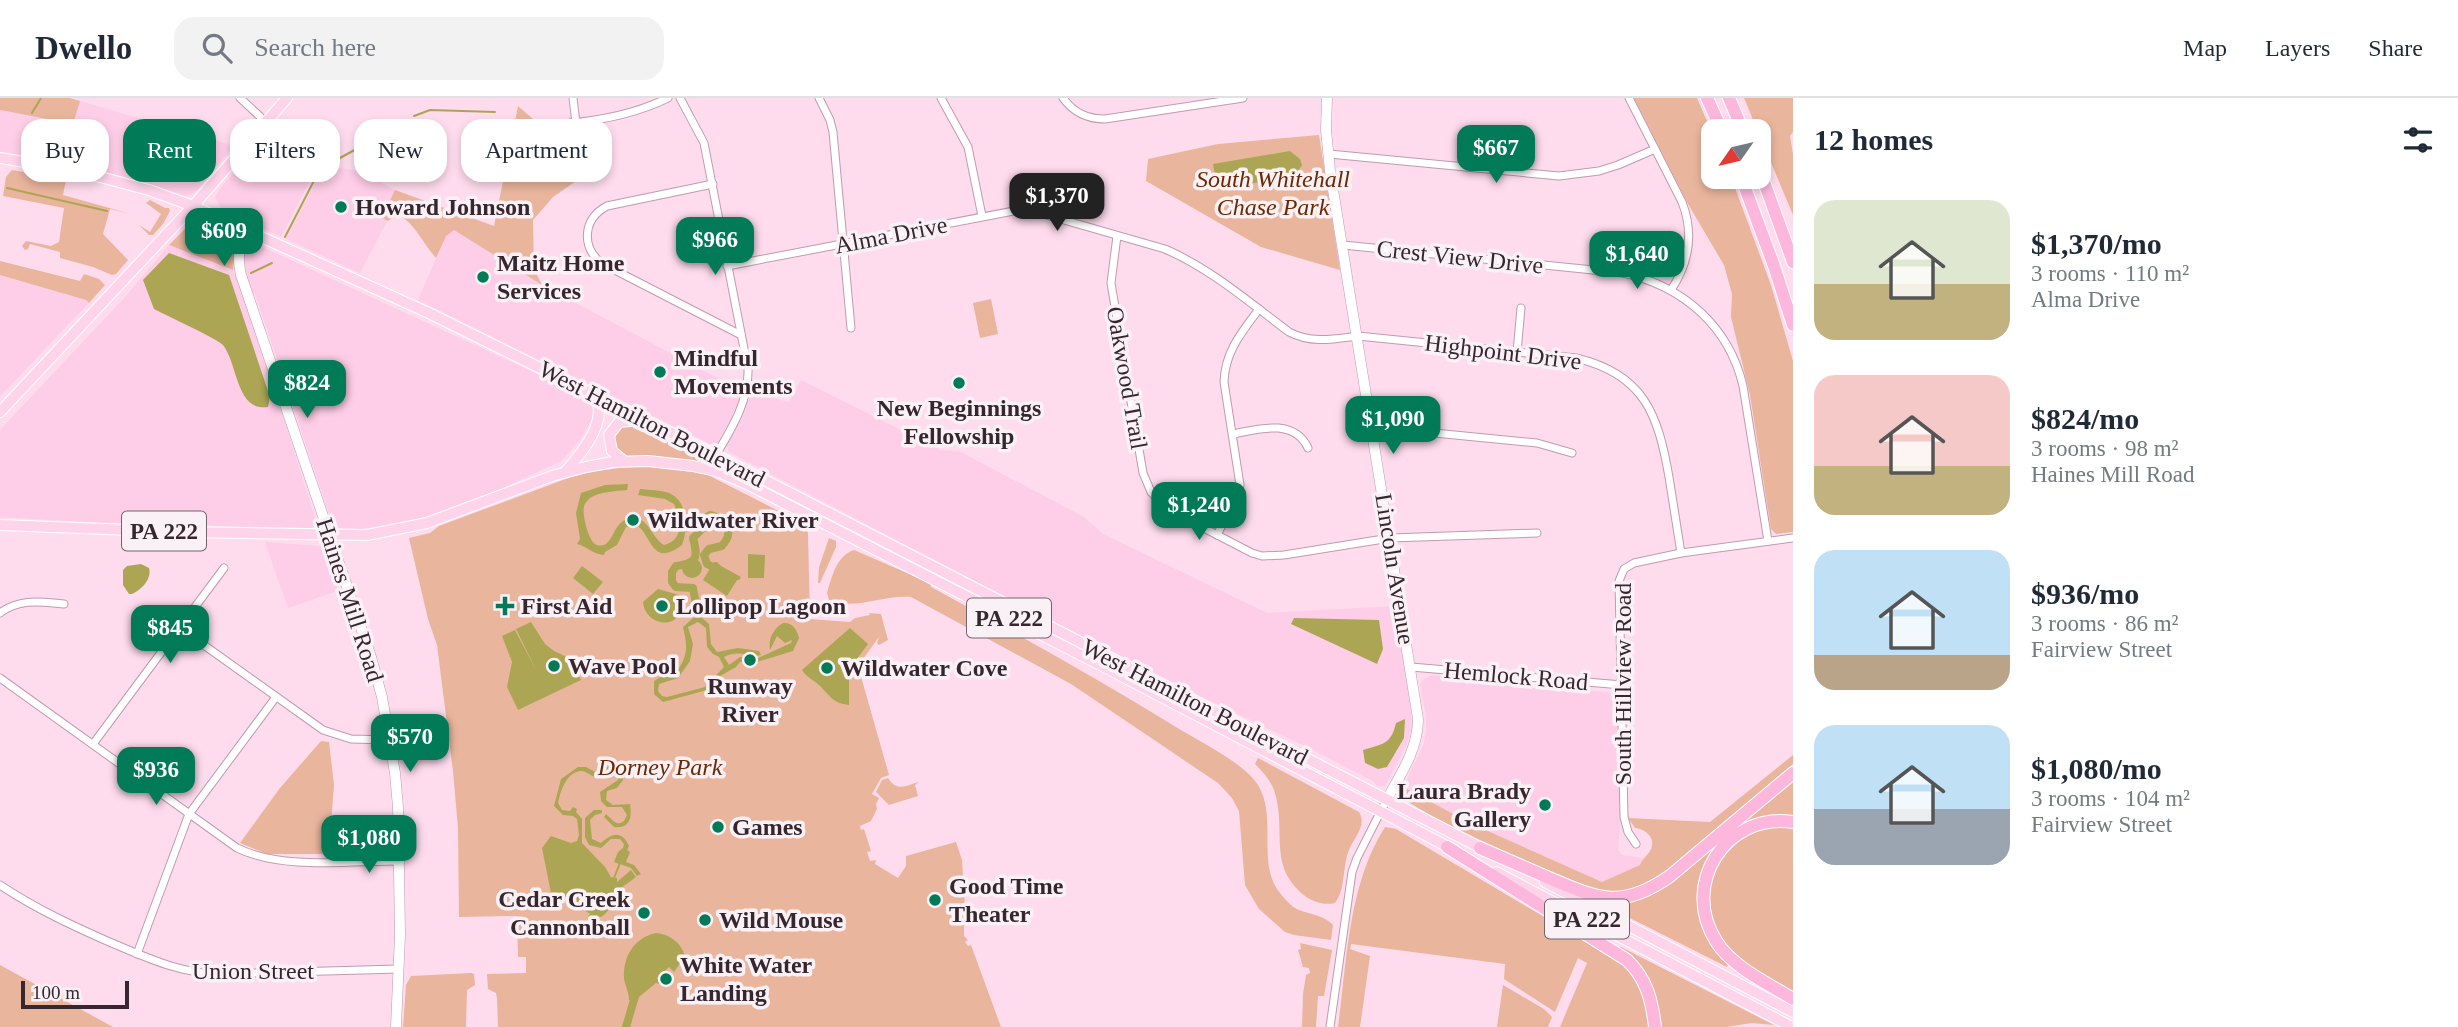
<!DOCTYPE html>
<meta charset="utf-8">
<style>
:root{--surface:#fff;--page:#f2f2f3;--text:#1f2937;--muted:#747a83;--line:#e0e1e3;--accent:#007a57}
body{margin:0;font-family:Georgia,serif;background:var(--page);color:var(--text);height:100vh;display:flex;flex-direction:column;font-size:26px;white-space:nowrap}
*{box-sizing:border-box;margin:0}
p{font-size:23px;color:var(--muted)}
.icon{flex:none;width:38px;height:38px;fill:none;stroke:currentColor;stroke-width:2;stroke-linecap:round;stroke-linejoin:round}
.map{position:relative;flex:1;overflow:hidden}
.sheet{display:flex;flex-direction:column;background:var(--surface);width:665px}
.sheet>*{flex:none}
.top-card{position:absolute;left:21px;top:21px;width:665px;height:63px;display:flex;gap:14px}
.needle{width:46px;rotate:236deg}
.controls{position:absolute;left:1701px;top:21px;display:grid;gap:14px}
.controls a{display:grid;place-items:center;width:70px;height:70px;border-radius:14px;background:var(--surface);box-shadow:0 4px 10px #0003;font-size:35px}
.scale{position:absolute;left:21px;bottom:18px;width:108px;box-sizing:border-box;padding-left:7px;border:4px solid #36272f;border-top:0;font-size:19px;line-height:24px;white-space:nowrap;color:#36272f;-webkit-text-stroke:5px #faf1f6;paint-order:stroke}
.price{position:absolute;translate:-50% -60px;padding:0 16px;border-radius:14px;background:var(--accent);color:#fff;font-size:23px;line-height:46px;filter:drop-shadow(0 2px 4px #0008)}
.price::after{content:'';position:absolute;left:50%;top:42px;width:21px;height:16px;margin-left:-10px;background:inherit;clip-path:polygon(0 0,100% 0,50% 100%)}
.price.active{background:#222;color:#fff}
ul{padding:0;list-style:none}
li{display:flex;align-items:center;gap:21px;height:175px;padding:0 21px}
li span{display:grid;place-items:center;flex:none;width:196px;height:140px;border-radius:21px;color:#555}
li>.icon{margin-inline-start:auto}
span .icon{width:84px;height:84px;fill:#fffc;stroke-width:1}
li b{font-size:30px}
h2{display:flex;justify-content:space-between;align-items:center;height:84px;padding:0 21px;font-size:30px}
.chip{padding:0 24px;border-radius:21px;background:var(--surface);box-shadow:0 4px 10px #0003;font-size:24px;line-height:63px}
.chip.active{background:var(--accent);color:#fff}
header{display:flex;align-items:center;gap:42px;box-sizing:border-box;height:98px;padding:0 35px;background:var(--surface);border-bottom:2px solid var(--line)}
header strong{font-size:33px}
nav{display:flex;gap:38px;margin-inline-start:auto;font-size:24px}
.search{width:490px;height:63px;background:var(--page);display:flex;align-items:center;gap:18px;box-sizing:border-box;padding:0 24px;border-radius:21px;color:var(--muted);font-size:26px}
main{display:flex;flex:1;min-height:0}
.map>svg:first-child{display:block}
.built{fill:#fecde7}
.green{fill:#eab59d}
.water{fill:#aca654;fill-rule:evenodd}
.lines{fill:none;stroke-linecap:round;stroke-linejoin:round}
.stream{stroke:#aca654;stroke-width:2}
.canal{stroke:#aca654;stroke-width:8}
.street-casing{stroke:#c19aaf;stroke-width:9}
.secondary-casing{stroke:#c19aaf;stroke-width:11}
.primary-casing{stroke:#fff;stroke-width:12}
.highway-casing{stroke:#fff;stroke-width:14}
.street{stroke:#fff;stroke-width:7}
.secondary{stroke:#fff;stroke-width:10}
.primary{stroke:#fed4eb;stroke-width:10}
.highway{stroke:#fdb7dd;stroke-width:12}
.poi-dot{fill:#007a57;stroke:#faf1f6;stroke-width:2.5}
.labels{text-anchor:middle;stroke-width:7;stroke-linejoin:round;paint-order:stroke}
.shield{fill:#faf1f6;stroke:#71646b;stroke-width:2}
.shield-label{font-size:23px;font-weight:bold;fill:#36272f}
.park-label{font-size:24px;font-style:italic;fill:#6c2800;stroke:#faf1f6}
.poi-label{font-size:24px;font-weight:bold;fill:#36272f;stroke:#faf1f6;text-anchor:start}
.street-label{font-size:24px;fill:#36272f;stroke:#faf1f6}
</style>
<header>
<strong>Dwello</strong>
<div class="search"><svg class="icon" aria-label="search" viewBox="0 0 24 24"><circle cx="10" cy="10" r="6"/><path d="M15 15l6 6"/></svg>Search here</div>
<nav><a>Map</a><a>Layers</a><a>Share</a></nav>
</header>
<main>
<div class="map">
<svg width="1793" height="929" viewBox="0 0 1793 929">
<rect width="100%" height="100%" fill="#fedced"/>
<g class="built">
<path d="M80,3L234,48L198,91L191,97L186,98L125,79L67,65L0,54V12L72,26Z"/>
<path d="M279,24L321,47L315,73L281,139L221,111L215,99L220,90Z"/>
<path d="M339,70L353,72L371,79L395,92L382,119L387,123L360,175L286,141L318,79L325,73Z"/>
<path d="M454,132L542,187L742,293L739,304L718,345L712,347L418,202L446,137Z"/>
<path d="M254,145L572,292L593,305L594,308L592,322L580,342L561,363L498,392L425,419L393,427L361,431L334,430L255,196L252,194L242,164L246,147Z"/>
<path d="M169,147L233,172L245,201L278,302L316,423V428L311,430L102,425L0,419V332L125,199Z"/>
<path d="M0,177L87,202L89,205L0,298Z"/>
<path d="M801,282L941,352L959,353L1084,419L1103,436L1267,515L1395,508L1410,602L1412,630L1406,648L1385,688H1377L1373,683L1317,654L1123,561L729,354L727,348L744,317L751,295L789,304Z"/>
<path d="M265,444L321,448L331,465L340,492L288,510Z"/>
<path d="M1431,577L1607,594L1611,596L1618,609L1621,717L1618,752L1622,757L1642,760L1640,767L1602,784L1470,725L1403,689L1423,648L1426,635V617L1420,586L1424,581Z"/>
</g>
<g class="green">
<path d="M0,0H70L80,3L73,26L0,12Z"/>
<path d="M1634,0H1697L1713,37V79H1731L1771,187L1793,263V434L1776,436L1771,431L1750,297L1731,219L1732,196L1724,167L1688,106Z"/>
<path d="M1744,0H1793V34L1790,38L1793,56V117Z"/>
<path d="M518,8L592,72L553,99L533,122L534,171L542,187L454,132L446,138L436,160C423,145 416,128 400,117L387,123L382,119L395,92L494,128Z"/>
<path d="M1319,37L1340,172L1261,149L1146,83L1148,61L1218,46Z"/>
<path d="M12,72L64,81L66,82L63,97L131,116L110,111L103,136L128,162L116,176L112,177L93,169L60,160V154L30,146L28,151L25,152L22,148L26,143L51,148L59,144L64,110L3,98L6,79Z"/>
<path d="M150,102L165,110H169L170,113L163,126L153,137H149L139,127L150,134L161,116L146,105Z"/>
<path d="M197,119L243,138L235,149L233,172L169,147Z"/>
<path d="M0,163L80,183L84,176L99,181L105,187L89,205L86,202L0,177Z"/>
<path d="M991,201L998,236L980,240L973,205Z"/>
<path d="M633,327V330L708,361L743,379L630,361L616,355L613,334L619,328Z"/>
<path d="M633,368L666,369L708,377L802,425L808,435L810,521L850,524L855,520L870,517L869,515L881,516L888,542L879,547L877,545L879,539L858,568L889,677L881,680L872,696L879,700L876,706L877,711L871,723L860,728L861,732L864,731L871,753L867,754L870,763L876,762L875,766L898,780L906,768V758L956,744L962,762L966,826L964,829V838L968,842L965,844L968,848L971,847L1001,929H498L497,900L496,895L488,891L487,876L526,875V859H518L517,818L459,819L458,730L453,673L437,547L428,521L409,440L430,435L439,428L571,379L591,374Z"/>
<path d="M829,440L836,443V449L820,485H818L819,469Z"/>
<path d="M854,452L930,485L931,489C1014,534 1096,580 1176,629C1200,644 1243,664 1258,687C1278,720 1256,766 1280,795C1284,800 1290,807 1295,810C1308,817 1323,816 1333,827L1331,842L1294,837L1285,834L1259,811L1245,787L1239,713L1232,700L1218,685L1071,586L911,499C885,496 854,513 829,502L827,495C832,479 836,458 854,452Z"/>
<path d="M321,643L329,644L334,687L331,726L336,756H267L240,745L280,690Z"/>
<path d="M1793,657V666L1656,781C1641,788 1627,795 1610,794C1587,794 1414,714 1401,698L1403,689L1470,725L1602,784L1640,767C1643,759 1648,758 1651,751C1656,739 1645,731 1635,730L1628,720L1710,724Z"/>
<path d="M1258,660L1359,714C1367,727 1355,738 1349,752C1342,769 1346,791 1335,805C1323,808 1310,803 1300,794C1268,764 1287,731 1274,692C1270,682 1263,674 1255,666Z"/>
<path d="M1793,679V720L1753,721L1732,731Z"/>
<path d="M888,680C898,695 906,687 919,684L915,687L918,698L889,707L876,694L882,682Z"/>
<path d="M1385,729L1396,731L1620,864C1640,883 1646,902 1649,929H1560L1587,865L1578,860L1555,914L1504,881L1505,866L1351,846L1350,851L1370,858L1360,929H1338C1347,863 1348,787 1385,729Z"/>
<path d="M1773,729L1793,730V895C1773,882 1746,870 1729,853C1686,808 1713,738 1773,729Z"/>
<path d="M1714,746L1716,749C1683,791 1696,829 1728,866L1727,869L1608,809L1609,804L1626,803Z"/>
<path d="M1300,845L1332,852L1324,898H1318L1316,929H1302L1303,896L1306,877L1310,875L1309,870L1303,869L1298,852L1301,851Z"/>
<path d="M1621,849L1774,927L1752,925L1726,929H1659L1656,905L1618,850Z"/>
<path d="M0,867L113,929H0Z"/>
<path d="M471,875L474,876L475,887L467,892L466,929H403L406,887L411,878Z"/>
<path d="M1503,887L1544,911L1552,919L1548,929H1497Z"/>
</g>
<g class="water">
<path d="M1290,53L1300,61L1302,67L1293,80L1289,82L1217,88L1213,66Z"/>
<path d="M169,155L229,177L270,299L268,309C236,314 238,266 223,247C218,241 165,217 154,211L143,182Z"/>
<path d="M628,386L627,392C616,393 599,394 590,400C588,402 584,406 584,409C582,415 588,444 597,447C615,452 611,421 632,420C650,420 651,439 664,447C684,442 681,422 674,406L665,401L638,397L640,391C650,392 661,392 669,395C689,404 688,431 682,447C650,471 652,435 636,427L626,429L617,447L605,454L604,457C594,457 586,448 577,446L580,441L576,415L581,395L605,387Z"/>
<path d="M748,456L765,457L764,480H748Z"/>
<circle cx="692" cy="470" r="10"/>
<path d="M714,464H717L721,468L741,479L739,482H737L727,498L703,482Z"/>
<path d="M141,466L149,470C152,481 142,491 132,496H129L123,487V472L127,468Z"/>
<path d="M582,468L603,484L593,496L573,480Z"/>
<path d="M658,491L679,497C690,534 645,531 643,504Z"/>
<path d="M693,520H702L709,526L711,546L717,554L738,550L759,553L761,557C746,560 740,551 724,559L729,567L740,559L758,560L791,545L792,542L785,545L777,538L770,552C768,541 773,531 783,525C792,524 797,531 799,540L793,553L757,564H740L736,569L720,578L724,581L718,583L707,592L663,604L654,596V583L660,579L674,577C688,559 688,550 683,529ZM698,524L706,530L707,549L713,556L719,559L724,569L705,589L667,599L662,598L658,593L659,586L678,580L690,563L693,546L688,529Z"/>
<path d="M1294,520L1379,522L1383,551L1377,566L1291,526Z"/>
<path d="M531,524L545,546L554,553L569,560L581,582L518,612L507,589L512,564L502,538L515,532L536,572L516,531Z"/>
<path d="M850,530L868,546L849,572V607C833,605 831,599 820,588C814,582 807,580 802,572Z"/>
<path d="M1405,621L1404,640L1387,669L1378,671L1365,665L1363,652C1382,646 1391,647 1396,625Z"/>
<path d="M611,667L621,671L623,682L617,690L607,693L606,702L613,707L630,706C632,718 631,731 614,729L604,719L606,716C612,721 616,729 624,723L627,717L622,709H607L601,703L600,694L618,682V675L612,672L596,679C590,678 586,672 580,673C565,676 561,693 558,705L562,712L570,713L573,709L577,711L576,714L582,721V745L605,769L611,779L617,780V784L631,772L636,779L613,796L611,795L613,799L618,796L619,798C606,810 609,823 588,819L590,816L565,799L558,800L551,795L542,750L551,738L571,745L577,743L579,737L577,721L573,718L563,717L554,708L561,681L578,669H586L597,675Z"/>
<path d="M594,712H602V715L595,717L590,722L592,741L601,745C612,735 622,732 629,748L627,752L630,754L626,764L634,767L641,776L637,778L631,770L614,764L618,754L623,750L624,746L620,741H611L601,750L589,747L585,739V720Z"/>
<path d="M656,835C669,836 681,844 685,858L674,874L669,869L657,880L661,884L659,886L656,885L634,903L629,902C629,894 625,888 624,880C623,858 634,840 656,835Z"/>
</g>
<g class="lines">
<g class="stream">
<path d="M32,15L41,0"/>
<path d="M414,18L430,12L495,14"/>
<path d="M7,90L107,113"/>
<path d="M285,139L320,71L398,28"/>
<path d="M251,175L272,165"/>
<path d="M614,780L620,765"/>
</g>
<g class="canal">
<path d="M696,506L693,490L676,489L672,484V474L676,468C698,465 698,459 693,440L702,431L707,419L710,417C729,421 734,434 722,448L709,451L704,457L707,466L717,471"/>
<path d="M626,929L636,895"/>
</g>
<g class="street-casing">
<g id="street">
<path d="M240,0L266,24"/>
<path d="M573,0L576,25"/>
<path d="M680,0L704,45L748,271C749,303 732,330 716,357"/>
<path d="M819,0L830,22L833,34L851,230"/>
<path d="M941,0L968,49L982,118"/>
<path d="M1063,0C1074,15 1087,21 1105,21L1243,0"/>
<path d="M1629,0L1682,104C1694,135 1689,165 1671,192"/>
<path d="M570,25C604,22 637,15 668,0"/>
<path d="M1329,56L1559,78L1599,73L1618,67L1655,51"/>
<path d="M713,86L607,108C583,121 581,148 601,165L741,237"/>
<path d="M1117,138L1111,185L1143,375L1151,394L1169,412L1252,455L1262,458L1284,457L1390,440L1537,435"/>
<path d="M1343,147L1623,175C1683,188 1729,228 1743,288L1768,443"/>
<path d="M727,168L1019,112L1036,114L1165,151C1211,171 1249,204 1289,234C1312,246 1334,241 1358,238L1576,260C1644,276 1658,316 1669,379C1673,405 1677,430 1681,455"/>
<path d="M1517,254L1521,210"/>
<path d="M1373,329L1537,345L1572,355"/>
<path d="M1233,336C1258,331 1294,320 1308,350"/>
<path d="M1217,437L1238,396L1240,387L1224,284C1225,254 1241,235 1259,211"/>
<path d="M0,515C20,500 41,504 64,506"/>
<path d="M180,530L323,632L351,641L390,642"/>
<path d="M1411,569L1622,587"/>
<path d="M0,580L237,750C282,772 349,763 399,763"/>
<path d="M93,646L224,470"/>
<path d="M1636,746L1628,734L1624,719L1619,483L1624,471L1634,465L1681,455L1793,440"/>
<path d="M0,787C36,811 75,829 114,846C150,861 182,876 222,876L399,871"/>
<path d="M137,856L189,716L276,599"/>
<path d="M1330,929L1352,774L1357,760L1387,701"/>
</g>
</g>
<g class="secondary-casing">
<g id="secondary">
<path d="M1327,0L1326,32L1330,73L1418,621C1418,651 1401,676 1387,701"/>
<path d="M255,136C237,147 237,158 241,177L371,559L382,599L395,675L398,709L400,837L396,929"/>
</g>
</g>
<g class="primary-casing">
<g id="primary">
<path d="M0,60L74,72L149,92L193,108L431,216L716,357L1487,753"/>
<path d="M0,314L193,108L287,0"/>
<path d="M624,363L612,353L609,337L619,324L640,322"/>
<path d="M565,374C582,355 610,322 594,296"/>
<path d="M0,427L184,434L367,437L427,425L552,378L586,369L613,364L648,363L693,368L716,373L749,387L1112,573L1454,752"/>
<path d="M1496,774L1792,929"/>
<path d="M1545,784L1793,914"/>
</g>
</g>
<g class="highway-casing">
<g id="highway">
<path d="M1707,0L1722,33"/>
<path d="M1729,0L1743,33"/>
<path d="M1759,70L1793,164"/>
<path d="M1741,79L1774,168L1793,227"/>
<path d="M1793,724C1726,714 1680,786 1716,843C1732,869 1767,885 1793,901"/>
<path d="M1447,749L1627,862C1647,881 1652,903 1655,929"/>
<path d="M1480,750C1503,760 1526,770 1549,780C1598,801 1622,812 1670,778L1793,675"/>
</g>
</g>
<use href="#street" class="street"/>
<use href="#secondary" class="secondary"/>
<use href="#primary" class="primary"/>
<use href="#highway" class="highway"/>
</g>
<g class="poi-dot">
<circle cx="341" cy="109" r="7"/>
<circle cx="483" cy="179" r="7"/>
<circle cx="660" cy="274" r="7"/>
<circle cx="959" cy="285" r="7"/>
<circle cx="633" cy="422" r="7"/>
<path d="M501.5 497.5h7v7h7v7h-7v7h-7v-7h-7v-7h7z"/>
<circle cx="662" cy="508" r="7"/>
<circle cx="750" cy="562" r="7"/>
<circle cx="554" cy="568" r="7"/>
<circle cx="827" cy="570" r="7"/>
<circle cx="1545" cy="707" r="7"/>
<circle cx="718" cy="729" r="7"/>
<circle cx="935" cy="802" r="7"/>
<circle cx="644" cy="815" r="7"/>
<circle cx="705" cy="822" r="7"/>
<circle cx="666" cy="881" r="7"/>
</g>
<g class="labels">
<g class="shield">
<rect x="122" y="413.5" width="84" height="39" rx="5"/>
<rect x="967" y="500.5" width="84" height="39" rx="5"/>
<rect x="1545" y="801.5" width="84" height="39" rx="5"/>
</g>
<g class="shield-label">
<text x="164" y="441">PA 222</text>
<text x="1009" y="528">PA 222</text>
<text x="1587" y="829">PA 222</text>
</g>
<g class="park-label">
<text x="1273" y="89">South Whitehall<tspan x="1273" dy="28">Chase Park</tspan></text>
<text x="660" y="677">Dorney Park</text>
</g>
<g class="poi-label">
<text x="355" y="117">Howard Johnson</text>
<text x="497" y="173">Maitz Home<tspan x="497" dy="28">Services</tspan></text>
<text x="674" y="268">Mindful<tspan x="674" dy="28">Movements</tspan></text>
<text x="959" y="318" text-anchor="middle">New Beginnings<tspan x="959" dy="28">Fellowship</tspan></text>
<text x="647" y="430">Wildwater River</text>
<text x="521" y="516">First Aid</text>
<text x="676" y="516">Lollipop Lagoon</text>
<text x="568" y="576">Wave Pool</text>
<text x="841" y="578">Wildwater Cove</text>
<text x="750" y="596" text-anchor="middle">Runway<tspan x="750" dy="28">River</tspan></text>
<text x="1531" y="701" text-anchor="end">Laura Brady<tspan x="1531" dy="28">Gallery</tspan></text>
<text x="732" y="737">Games</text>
<text x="949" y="796">Good Time<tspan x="949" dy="28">Theater</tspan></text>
<text x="630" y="809" text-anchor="end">Cedar Creek<tspan x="630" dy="28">Cannonball</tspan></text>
<text x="719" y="830">Wild Mouse</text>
<text x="680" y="875">White Water<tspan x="680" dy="28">Landing</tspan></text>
</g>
<g class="street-label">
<text transform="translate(891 137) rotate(-11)" y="8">Alma Drive</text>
<text transform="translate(1460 159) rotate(6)" y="8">Crest View Drive</text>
<text transform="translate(1503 254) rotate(7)" y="8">Highpoint Drive</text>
<text transform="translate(1127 280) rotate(80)" y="8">Oakwood Trail</text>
<text transform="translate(652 326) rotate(27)" y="8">West Hamilton Boulevard</text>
<text transform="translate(1395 471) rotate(81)" y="8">Lincoln Avenue</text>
<text transform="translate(350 502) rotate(72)" y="8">Haines Mill Road</text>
<text transform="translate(1516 578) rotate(5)" y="8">Hemlock Road</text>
<text transform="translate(1623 586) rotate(-90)" y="8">South Hillview Road</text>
<text transform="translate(1195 604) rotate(27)" y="8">West Hamilton Boulevard</text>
<text x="253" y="881">Union Street</text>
</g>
</g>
</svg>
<div class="controls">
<a><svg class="needle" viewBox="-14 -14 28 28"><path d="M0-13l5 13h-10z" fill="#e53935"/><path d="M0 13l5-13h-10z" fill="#747a83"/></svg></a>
</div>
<div class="scale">100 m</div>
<b class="price" style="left:1496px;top:87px">$667</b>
<b class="price active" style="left:1057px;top:135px">$1,370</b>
<b class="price" style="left:224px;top:170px">$609</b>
<b class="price" style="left:715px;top:179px">$966</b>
<b class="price" style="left:1637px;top:193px">$1,640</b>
<b class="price" style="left:307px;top:322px">$824</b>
<b class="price" style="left:1393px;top:358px">$1,090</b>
<b class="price" style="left:1199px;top:444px">$1,240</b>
<b class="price" style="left:170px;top:567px">$845</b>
<b class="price" style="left:410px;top:676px">$570</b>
<b class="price" style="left:156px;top:709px">$936</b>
<b class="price" style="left:369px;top:777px">$1,080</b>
<div class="top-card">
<a class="chip">Buy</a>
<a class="chip active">Rent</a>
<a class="chip">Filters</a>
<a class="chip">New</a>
<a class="chip">Apartment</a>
</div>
</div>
<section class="sheet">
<h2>12 homes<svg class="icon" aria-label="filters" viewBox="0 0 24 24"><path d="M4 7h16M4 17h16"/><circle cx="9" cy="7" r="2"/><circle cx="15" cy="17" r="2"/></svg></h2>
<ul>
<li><span style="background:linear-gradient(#dfe7d0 60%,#c2b280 0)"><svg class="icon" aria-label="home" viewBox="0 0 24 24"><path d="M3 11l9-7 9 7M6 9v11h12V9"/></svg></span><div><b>$1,370/mo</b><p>3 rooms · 110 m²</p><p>Alma Drive</p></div></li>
<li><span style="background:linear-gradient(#f6c9c9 65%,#c2b280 0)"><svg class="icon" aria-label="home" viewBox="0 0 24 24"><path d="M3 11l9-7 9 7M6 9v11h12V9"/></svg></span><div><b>$824/mo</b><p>3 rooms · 98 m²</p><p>Haines Mill Road</p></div></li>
<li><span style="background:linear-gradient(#bfe0f5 75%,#b9a48a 0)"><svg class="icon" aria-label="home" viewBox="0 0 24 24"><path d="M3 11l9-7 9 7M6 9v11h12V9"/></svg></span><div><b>$936/mo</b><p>3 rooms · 86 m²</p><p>Fairview Street</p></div></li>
<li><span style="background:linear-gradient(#bfe0f5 60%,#9aa5b1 0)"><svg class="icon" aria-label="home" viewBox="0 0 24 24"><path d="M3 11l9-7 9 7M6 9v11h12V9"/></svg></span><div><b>$1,080/mo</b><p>3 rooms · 104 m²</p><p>Fairview Street</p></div></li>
</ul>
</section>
</main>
